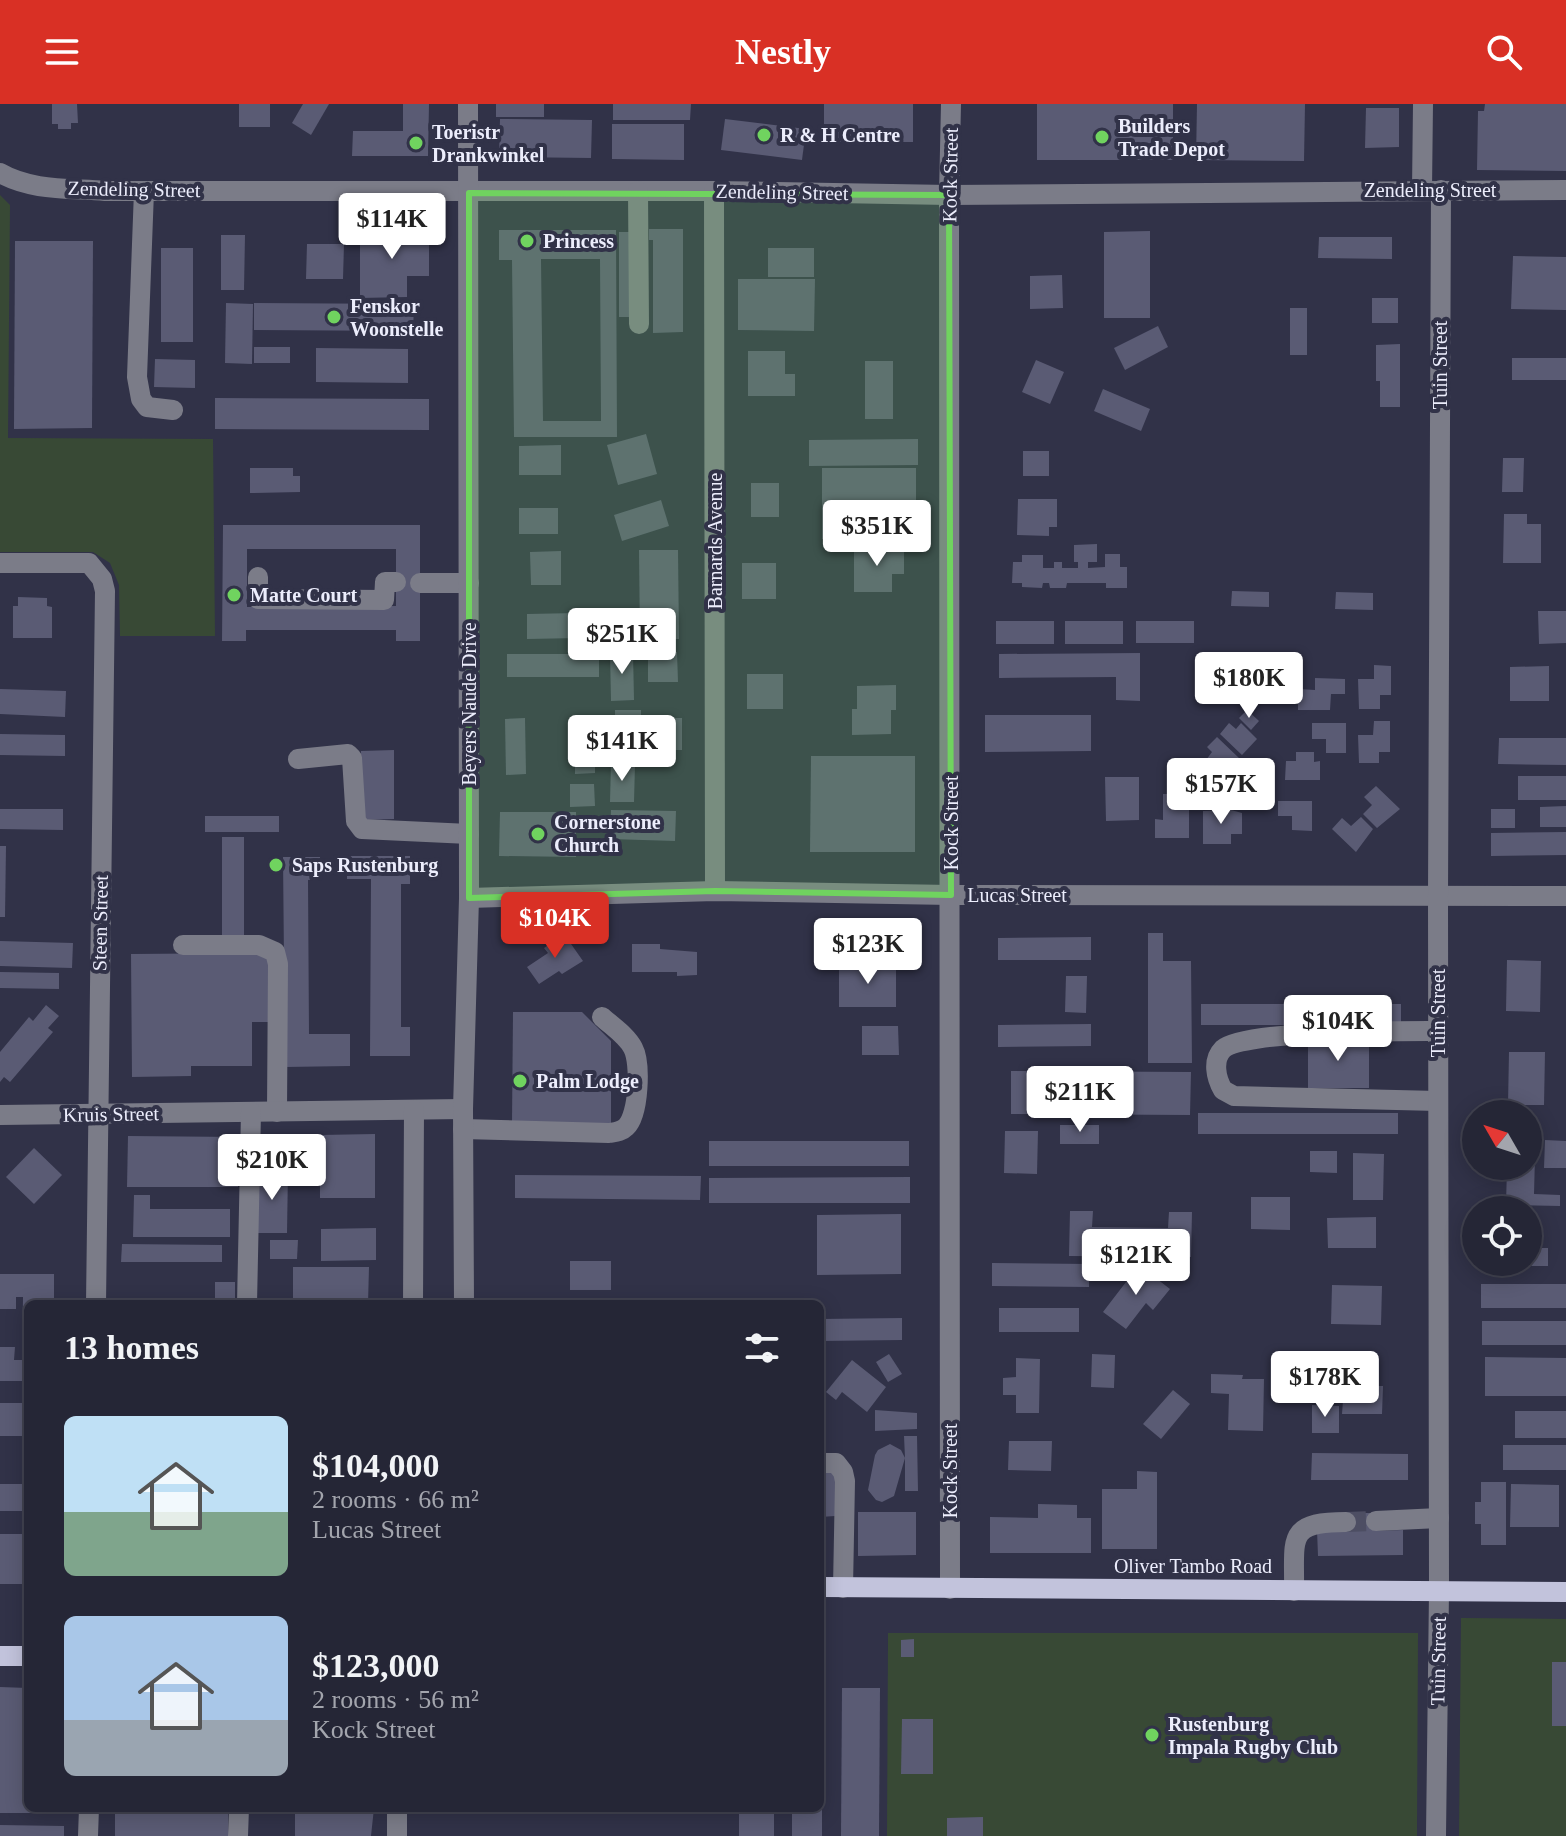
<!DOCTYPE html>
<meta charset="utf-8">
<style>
:root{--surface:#252636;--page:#2d2e3e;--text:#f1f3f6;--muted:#a3a5ad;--line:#424351;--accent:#d93025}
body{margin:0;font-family:"Times New Roman",serif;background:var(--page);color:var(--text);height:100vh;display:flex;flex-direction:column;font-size:30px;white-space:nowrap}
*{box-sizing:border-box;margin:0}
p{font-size:26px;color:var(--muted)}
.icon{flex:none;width:44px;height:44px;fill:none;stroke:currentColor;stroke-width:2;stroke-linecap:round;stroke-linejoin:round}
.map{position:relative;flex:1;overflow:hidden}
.drawer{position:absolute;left:24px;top:1196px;width:800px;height:512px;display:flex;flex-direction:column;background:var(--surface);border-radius:12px;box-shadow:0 4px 20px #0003,0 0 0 2px var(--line)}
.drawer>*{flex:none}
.needle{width:52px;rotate:309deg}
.buttons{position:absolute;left:1462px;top:996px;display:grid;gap:16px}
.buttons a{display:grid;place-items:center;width:80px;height:80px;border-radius:50%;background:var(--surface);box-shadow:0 4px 20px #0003,0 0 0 2px var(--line);font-size:40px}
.price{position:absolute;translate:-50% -68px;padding:0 18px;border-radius:8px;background:#fff;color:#222;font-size:26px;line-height:52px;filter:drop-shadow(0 2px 4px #0008)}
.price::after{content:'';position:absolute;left:50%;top:48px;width:24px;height:18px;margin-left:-12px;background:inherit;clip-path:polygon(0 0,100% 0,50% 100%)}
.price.active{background:var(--accent);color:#fff}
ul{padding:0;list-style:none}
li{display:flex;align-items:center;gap:24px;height:200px;padding:0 40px}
li span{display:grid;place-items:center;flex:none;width:224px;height:160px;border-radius:12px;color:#555}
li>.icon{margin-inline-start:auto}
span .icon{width:96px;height:96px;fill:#fffc;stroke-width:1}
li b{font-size:34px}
h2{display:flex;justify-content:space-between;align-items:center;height:96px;padding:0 40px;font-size:34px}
header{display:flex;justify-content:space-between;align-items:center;height:104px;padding:0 40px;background:var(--accent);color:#fff;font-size:36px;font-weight:700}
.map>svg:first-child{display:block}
.green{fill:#384935}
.building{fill:#5a5b74;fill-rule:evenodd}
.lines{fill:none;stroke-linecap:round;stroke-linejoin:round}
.minor-tunnel{stroke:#4d4e63;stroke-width:20;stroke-dasharray:20 10;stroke-linecap:butt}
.minor{stroke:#7b7c88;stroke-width:20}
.major{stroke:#c2c3dc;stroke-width:20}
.marked{fill:#70d35f;fill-opacity:0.2;stroke:#70d35f;stroke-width:6;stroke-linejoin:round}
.poi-dot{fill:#70d35f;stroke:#313248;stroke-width:3}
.labels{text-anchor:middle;stroke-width:8;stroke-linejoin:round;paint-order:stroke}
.poi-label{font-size:20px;font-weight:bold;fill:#ecedfc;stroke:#313248;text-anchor:start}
.street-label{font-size:20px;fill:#ecedfc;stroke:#313248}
</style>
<header><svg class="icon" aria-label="menu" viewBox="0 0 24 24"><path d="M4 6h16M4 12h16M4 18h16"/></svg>Nestly<svg class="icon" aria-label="search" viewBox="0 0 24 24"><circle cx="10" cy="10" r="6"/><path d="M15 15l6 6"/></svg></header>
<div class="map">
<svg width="1566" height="1732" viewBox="0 0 1566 1732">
<rect width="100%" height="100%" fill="#313248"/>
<g class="green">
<path d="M0,91L10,101L8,334L213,335L215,532H120L119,481L110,459L93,448H0Z"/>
<path d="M1461,1514L1566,1515V1732H1459Z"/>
<path d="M888,1529H1418L1417,1732H887Z"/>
</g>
<g class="building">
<path d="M52,0H77L78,19H71V25H58V20H52Z"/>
<rect x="239" y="0" width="31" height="23"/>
<path d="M303,0H329L311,31L292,19Z"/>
<path d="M403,0H429L428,52H352L353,27H403Z"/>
<rect x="496" y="0" width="48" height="13"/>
<path d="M613,0H691L690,16H613Z"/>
<rect x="824" y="0" width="89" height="38"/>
<rect x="1037" y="0" width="136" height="56"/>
<path d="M1197,0H1305L1304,57L1196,56Z"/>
<path d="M1485,0H1566V67L1477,66L1478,7H1484Z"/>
<path d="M1366,4H1399V43L1365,44Z"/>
<path d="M500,15L592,16L591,54L499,53Z"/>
<path d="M725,15L806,25L802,56L721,46Z"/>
<path d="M612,20H684V56L612,55Z"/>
<path d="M360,125H429V172H407V193L360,194Z"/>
<path d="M649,125H683V228L653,229V136H649Z"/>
<path d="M499,126H616L617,333H514L512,156H499ZM541,155H600L601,317H543Z"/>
<path d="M1150,127V214H1104V128Z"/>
<path d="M619,128H631L632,213H619Z"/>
<path d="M221,131H245L244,186H221Z"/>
<path d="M1319,133H1392V155L1318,154Z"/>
<path d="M15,137H93L92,324L14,325Z"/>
<path d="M307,140H344L343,175H306Z"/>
<rect x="161" y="144" width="32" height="94"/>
<rect x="768" y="144" width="46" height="29"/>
<path d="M1513,152L1566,153V206L1511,205Z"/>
<path d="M1062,171L1063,204L1030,205V172Z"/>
<path d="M738,175H815L814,227L738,226Z"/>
<rect x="1372" y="194" width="26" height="25"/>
<path d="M226,199L253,200L252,260L225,259Z"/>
<path d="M254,199L414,200L413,227L254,226Z"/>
<rect x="1290" y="204" width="17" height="47"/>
<path d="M1158,222L1168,243L1125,266L1114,244Z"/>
<path d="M1400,240V303H1380V277H1376V241Z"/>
<rect x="254" y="243" width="36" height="16"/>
<path d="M316,244L408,245V279L316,278Z"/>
<path d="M748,247H785V270H795V292H748Z"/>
<rect x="1512" y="254" width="54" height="22"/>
<path d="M155,255L195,256V284L154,283Z"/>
<path d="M1036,256L1064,268L1050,300L1022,288Z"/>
<rect x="865" y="257" width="28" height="58"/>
<path d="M1103,285L1150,305L1141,327L1094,307Z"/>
<path d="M215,294L429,295V326L215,325Z"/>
<path d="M646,330L657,370L618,381L607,341Z"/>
<path d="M918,335V361L809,362V336Z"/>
<path d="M561,341V371H519V342Z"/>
<rect x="1023" y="347" width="26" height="25"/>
<path d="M1503,354H1524L1523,388H1502Z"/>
<path d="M250,364H293V372H300V388L250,389Z"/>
<rect x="822" y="364" width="94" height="71"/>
<rect x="751" y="379" width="28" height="34"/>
<path d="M1018,395H1057V423H1049V432L1017,431Z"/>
<path d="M661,396L669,422L622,437L614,411Z"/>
<rect x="519" y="404" width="39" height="26"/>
<path d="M1504,410H1527V420H1541V459H1503Z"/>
<path d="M223,421H420V537H396V526H246V537H222ZM247,445H396V502L247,503Z"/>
<path d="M1097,440V458H1088V464L1105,463V450H1120V463H1127V484H1106V479H1067L1066,484H1050L1049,479H1043L1042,484L1022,483V479H1012L1013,458H1022V451H1043V464H1054V458H1062V464H1078V458H1074V441Z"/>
<path d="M854,443L904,444V470H892V488H854Z"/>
<path d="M639,446H678L679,535L640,536Z"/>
<path d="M561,447V481H531L530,448Z"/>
<rect x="742" y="459" width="34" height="36"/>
<path d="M1232,487L1269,488V503L1231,502Z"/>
<path d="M1336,488L1373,489V506L1335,505Z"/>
<path d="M18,493L47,494V502L52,503V534H13V502H18Z"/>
<path d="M1538,507H1566V539L1539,540Z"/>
<path d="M578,509L579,534L527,535V510Z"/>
<rect x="996" y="517" width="58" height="23"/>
<rect x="1065" y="517" width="58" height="23"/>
<rect x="1136" y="517" width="58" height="22"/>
<path d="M610,548H633L634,596L611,597Z"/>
<path d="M648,548H677L678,578H648Z"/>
<path d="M1140,549V597L1116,596V573L999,574V550Z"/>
<rect x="507" y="550" width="92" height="23"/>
<path d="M1374,561L1391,562V591H1380V605H1359L1358,575H1374Z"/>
<path d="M1224,562L1246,563V573L1259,574V592L1220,591V573H1224Z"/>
<path d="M1549,562V597H1510V563Z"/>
<rect x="747" y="570" width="36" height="35"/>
<path d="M1315,574L1345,575V590H1331L1330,606H1298V585L1315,586Z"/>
<path d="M896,581V606H891V630L852,631V605H857V582Z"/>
<path d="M0,585L66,587L65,613L0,610Z"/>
<rect x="615" y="606" width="26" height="31"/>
<path d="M1247,606L1259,617L1251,626L1239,614Z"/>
<path d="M985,611H1091V647L985,648Z"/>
<path d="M525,614L526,670L506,671L505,615Z"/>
<path d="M575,614H595V669L575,670Z"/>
<rect x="658" y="614" width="24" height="32"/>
<path d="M1374,617H1390V648H1379V659H1359L1358,631H1373Z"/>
<path d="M1229,619L1236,625L1241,619L1257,635L1242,651L1220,630Z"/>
<path d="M1312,619H1346V649H1326V635H1312Z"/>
<path d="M0,630L65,631V652L0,651Z"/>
<path d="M1217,633L1239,654L1224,670L1221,667L1212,676L1200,664L1212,648L1207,643Z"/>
<path d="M1499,634H1566V661L1498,660Z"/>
<path d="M394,646V715L362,716L361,647Z"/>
<path d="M1296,648H1314V658L1320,657V676H1285L1286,657H1296Z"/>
<path d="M811,652H915V748H810Z"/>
<path d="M611,659L635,660L634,698H610Z"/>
<rect x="1518" y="672" width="48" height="24"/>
<path d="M1105,673H1139V716L1106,717Z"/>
<path d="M570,680H594L595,702L570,703Z"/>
<path d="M1376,682L1400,705L1377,724L1363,710L1372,701L1364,693Z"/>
<path d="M1163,690H1189V734H1155V715L1163,716Z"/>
<path d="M1278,697H1312V727L1292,726V712H1278Z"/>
<path d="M1566,702V723H1540V703Z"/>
<path d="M0,705H63V726L0,725Z"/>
<rect x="1491" y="705" width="24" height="19"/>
<path d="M611,706L676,707L675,737L610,735Z"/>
<path d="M1231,706L1242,709V730H1231V740H1203V707Z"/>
<path d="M500,708H576V753L499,752Z"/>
<rect x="205" y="712" width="74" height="16"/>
<path d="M1361,713L1373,725L1356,748L1332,725L1342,714L1351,722Z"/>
<path d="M1566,728V751L1491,752V729Z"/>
<rect x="222" y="733" width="22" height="98"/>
<path d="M0,742H6L5,813H0Z"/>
<path d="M347,752H410V780H401V923H410V952H370L371,775H347Z"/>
<path d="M283,753H320L321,775L308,776L309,930H350V962L285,963Z"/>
<path d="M1148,829H1163V857H1191L1192,959H1148Z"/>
<path d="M564,830L583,857L562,870L559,867L539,880L527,863L548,849L544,844Z"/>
<path d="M1091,833V856H998V834Z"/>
<path d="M0,837L73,839L72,864L0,862Z"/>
<path d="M632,840H660V845L697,848V871L677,872V868H632Z"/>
<path d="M268,849V918H252V962H191V972L132,973L131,850Z"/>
<path d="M1507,856L1541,857L1540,908L1506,907Z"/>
<path d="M896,861V903H839V862Z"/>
<path d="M0,868L59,869V885L0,884Z"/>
<path d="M1066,872H1087L1086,909L1065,908Z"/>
<rect x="1201" y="900" width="200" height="21"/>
<path d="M46,901L59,912L48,924L53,928L10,978L4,973L0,978V948L29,913L33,917Z"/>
<path d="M513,908H582L611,937V1021L512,1020Z"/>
<path d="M1091,920V942L998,943V921Z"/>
<path d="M862,922H898L899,951H862Z"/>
<rect x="1308" y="934" width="61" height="50"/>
<path d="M1509,948H1545L1544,1001H1508Z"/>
<path d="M1011,967L1191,968L1190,1011L1011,1010Z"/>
<rect x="1198" y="1009" width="200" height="21"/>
<rect x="1060" y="1021" width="39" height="19"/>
<path d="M1005,1027H1038L1037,1070L1004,1069Z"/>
<path d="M375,1030V1094H320V1031Z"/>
<path d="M128,1032L239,1033L238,1083H127Z"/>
<path d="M1545,1036L1566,1037V1064H1544Z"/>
<rect x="709" y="1037" width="200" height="25"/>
<path d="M34,1044L62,1071L34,1100L6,1073Z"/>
<path d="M1310,1047H1337V1069L1310,1068Z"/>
<path d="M1353,1049L1384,1050L1383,1096H1353Z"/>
<path d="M1528,1052L1535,1053L1534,1090L1560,1091V1102L1506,1101L1507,1062H1528Z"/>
<path d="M258,1066L288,1067L287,1129H257Z"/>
<path d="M515,1071L701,1072L700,1096L515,1094Z"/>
<path d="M910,1073V1099H709V1074Z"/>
<path d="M134,1091H150V1105H230V1133H133Z"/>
<path d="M1251,1093H1290V1126L1251,1125Z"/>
<path d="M1070,1107H1093L1092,1123L1168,1124L1169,1108H1192L1191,1153L1069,1152Z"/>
<path d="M901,1110V1170L817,1171V1111Z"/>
<path d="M1376,1113V1144H1328L1327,1114Z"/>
<path d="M376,1124V1156L321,1157V1125Z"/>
<path d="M270,1136H298L297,1155H270Z"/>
<path d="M122,1140L222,1141V1158H121Z"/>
<path d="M1528,1144H1548V1162H1502V1158H1528Z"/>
<rect x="570" y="1157" width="41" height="29"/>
<path d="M992,1159L1089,1160V1183L992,1182Z"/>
<path d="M1139,1161L1170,1185L1153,1206L1146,1199L1126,1225L1103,1208Z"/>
<path d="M293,1163H369L368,1200H293Z"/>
<path d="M0,1170H54V1200H28V1277H0V1243H15L14,1256H22L23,1193H16V1205H0Z"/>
<rect x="215" y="1178" width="20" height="22"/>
<rect x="1481" y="1180" width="85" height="24"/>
<path d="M1332,1181L1382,1182L1381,1221L1331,1220Z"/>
<rect x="999" y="1204" width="80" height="24"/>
<path d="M902,1214V1236L820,1237V1215Z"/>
<rect x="1482" y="1217" width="84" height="24"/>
<path d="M889,1250L902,1270L888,1278L876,1258Z"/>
<path d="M1092,1250L1115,1251L1114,1284L1091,1283Z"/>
<path d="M1485,1253L1566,1254V1292H1485Z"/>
<path d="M1016,1254L1040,1255L1039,1309H1016V1291H1003V1274L1016,1273Z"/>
<path d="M852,1256L886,1283L867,1308L842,1288L836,1296L826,1288Z"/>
<path d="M1211,1270L1243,1271L1242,1275H1264L1263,1327L1228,1326L1229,1290L1211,1289Z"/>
<path d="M1350,1270H1373V1282H1383L1382,1310H1342L1343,1296H1349Z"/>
<path d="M1173,1286L1190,1300L1161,1335L1143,1320Z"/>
<rect x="0" y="1299" width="28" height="33"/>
<path d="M1312,1301L1339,1302V1329H1312Z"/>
<path d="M875,1306L917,1309V1325L875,1327Z"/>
<rect x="1515" y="1307" width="51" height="27"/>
<path d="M904,1332H917L918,1387H905V1354L894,1392L882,1398L876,1396L868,1386L875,1351L878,1346L890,1340L901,1346L905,1354Z"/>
<path d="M1009,1337H1052L1051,1367L1008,1366Z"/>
<rect x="1503" y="1341" width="63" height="25"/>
<path d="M1312,1349L1408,1350V1376H1311Z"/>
<path d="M1137,1367L1157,1368V1445H1102V1385H1137Z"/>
<path d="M820,1369H835V1412L820,1413Z"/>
<path d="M1481,1378H1506V1441H1481V1420H1475V1398H1481Z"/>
<rect x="0" y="1380" width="28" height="27"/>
<path d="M1511,1380L1559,1381V1423H1510Z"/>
<path d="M1038,1400L1077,1401V1414H1091V1449H990V1413L1038,1414Z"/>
<path d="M858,1408H916V1451L858,1452Z"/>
<path d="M1346,1409H1376V1427L1403,1426V1451L1318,1452L1317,1426Z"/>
<rect x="0" y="1430" width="28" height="50"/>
<path d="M914,1535V1553H901V1536Z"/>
<rect x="1552" y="1558" width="14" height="64"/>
<path d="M0,1583L28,1584V1704H67V1709H0Z"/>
<path d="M842,1584H880L879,1732H841Z"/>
<rect x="820" y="1586" width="3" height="69"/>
<path d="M902,1615H933V1670H901Z"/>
<rect x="115" y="1704" width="113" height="28"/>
<path d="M285,1704H374L371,1732H295V1710H284Z"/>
<rect x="739" y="1704" width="35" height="28"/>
<rect x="792" y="1704" width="30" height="28"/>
<path d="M983,1713V1732H947V1714Z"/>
<path d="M0,1721L64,1722V1732H0Z"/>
</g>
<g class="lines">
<path class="minor-tunnel" d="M1346,1418L1376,1417"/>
<g class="minor">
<path d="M0,69C31,87 70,84 105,87H714L949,91L1566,86"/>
<path d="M1422,86L1423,0"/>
<path d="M144,87L137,273L141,295L147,303L173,306"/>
<path d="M638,87L639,220"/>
<path d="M714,87L715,787"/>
<path d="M0,459H89L102,475L105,487L96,1200"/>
<path d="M258,473V495L384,496L385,478H396"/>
<path d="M420,479H469"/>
<path d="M298,655L348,650L352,654L356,717L362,725L469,730"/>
<path d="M469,794L715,787L951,791L1566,792"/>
<path d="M183,841H259L275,848L278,860L277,1008"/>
<path d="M1438,927C1404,927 1243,926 1223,945C1212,956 1216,974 1223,986L1234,992L1438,997"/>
<path d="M0,1011L463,1005"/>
<path d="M463,1025L609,1029C615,1028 621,1028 626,1023C639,1011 641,959 633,944C627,932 613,923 602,913"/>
<path d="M247,1200L251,1008"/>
<path d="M413,1200L414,1006"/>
<path d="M464,1200L463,1005L469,794L468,0"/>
<path d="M820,1359H836L843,1368L845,1377L843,1484"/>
<path d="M1376,1417L1439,1414"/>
<path d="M950,1485L949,91L951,0"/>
<path d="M1294,1487C1295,1435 1285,1418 1346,1418"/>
<path d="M88,1732L89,1704"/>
<path d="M238,1732L239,1704"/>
<path d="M397,1732V1704"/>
<path d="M1436,1732L1439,1487L1438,793L1441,86"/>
</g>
<g class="major">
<path d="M820,1483L1566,1488"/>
<path d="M0,1552H28"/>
</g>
</g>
<path class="marked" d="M469,89L949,91L951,791L715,787L469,794Z"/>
<g class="poi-dot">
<circle cx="764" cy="31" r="8"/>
<circle cx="1102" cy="33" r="8"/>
<circle cx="416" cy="39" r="8"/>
<circle cx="527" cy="137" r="8"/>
<circle cx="334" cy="213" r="8"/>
<circle cx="234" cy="491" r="8"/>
<circle cx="538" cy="730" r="8"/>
<circle cx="276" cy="761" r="8"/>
<circle cx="520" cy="977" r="8"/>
<circle cx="1152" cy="1631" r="8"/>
</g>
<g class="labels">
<g class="poi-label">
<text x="1118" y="29">Builders<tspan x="1118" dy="23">Trade Depot</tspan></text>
<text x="432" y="35">Toeristr<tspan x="432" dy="23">Drankwinkel</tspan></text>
<text x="780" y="38">R &amp; H Centre</text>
<text x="543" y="144">Princess</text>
<text x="350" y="209">Fenskor<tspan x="350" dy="23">Woonstelle</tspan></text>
<text x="250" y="498">Matte Court</text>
<text x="554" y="725">Cornerstone<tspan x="554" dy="23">Church</tspan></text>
<text x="292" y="768">Saps Rustenburg</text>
<text x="536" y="984">Palm Lodge</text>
<text x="1168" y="1627">Rustenburg<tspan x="1168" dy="23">Impala Rugby Club</tspan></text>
</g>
<g class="street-label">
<text transform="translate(950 71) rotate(-89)" y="7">Kock Street</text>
<text transform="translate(134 85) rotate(1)" y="7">Zendeling Street</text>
<text x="1430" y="93">Zendeling Street</text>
<text transform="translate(782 88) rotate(1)" y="7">Zendeling Street</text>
<text transform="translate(1440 261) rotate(-90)" y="7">Tuin Street</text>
<text transform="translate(715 437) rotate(-90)" y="7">Barnards Avenue</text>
<text transform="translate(469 600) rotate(-90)" y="7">Beyers Naude Drive</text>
<text transform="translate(951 719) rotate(-90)" y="7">Kock Street</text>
<text x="1017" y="798">Lucas Street</text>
<text transform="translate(100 819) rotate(-89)" y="7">Steen Street</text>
<text transform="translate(1438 909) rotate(-90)" y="7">Tuin Street</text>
<text transform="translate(111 1010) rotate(-1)" y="7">Kruis Street</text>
<text transform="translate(950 1367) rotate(-90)" y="7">Kock Street</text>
<text x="1193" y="1469">Oliver Tambo Road</text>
<text transform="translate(1438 1557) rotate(-89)" y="7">Tuin Street</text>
</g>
</g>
</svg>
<div class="buttons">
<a><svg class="needle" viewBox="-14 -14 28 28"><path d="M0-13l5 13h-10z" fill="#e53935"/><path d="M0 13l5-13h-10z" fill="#a3a5ad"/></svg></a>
<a><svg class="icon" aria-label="locate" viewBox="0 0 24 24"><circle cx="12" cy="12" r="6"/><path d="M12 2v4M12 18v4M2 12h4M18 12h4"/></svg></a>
</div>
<b class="price" style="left:392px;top:157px">$114K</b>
<b class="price" style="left:877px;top:464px">$351K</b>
<b class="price" style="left:622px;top:572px">$251K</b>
<b class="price" style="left:1249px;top:616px">$180K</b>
<b class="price" style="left:622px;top:679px">$141K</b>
<b class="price" style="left:1221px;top:722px">$157K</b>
<b class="price active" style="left:555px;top:856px">$104K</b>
<b class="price" style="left:868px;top:882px">$123K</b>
<b class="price" style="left:1338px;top:959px">$104K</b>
<b class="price" style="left:1080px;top:1030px">$211K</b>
<b class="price" style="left:272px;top:1098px">$210K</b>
<b class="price" style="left:1136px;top:1193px">$121K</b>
<b class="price" style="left:1325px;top:1315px">$178K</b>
<section class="drawer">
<h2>13 homes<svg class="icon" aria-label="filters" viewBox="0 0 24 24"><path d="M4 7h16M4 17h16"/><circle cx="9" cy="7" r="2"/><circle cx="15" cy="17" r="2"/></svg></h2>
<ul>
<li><span style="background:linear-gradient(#bfe0f5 60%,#7fa58c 0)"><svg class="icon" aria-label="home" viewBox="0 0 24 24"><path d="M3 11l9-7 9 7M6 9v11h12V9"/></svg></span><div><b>$104,000</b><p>2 rooms · 66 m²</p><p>Lucas Street</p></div></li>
<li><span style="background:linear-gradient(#a9c7e8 65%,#9aa5b1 0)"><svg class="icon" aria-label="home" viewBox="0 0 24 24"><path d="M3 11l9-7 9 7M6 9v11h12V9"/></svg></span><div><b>$123,000</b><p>2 rooms · 56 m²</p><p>Kock Street</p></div></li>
</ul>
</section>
</div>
